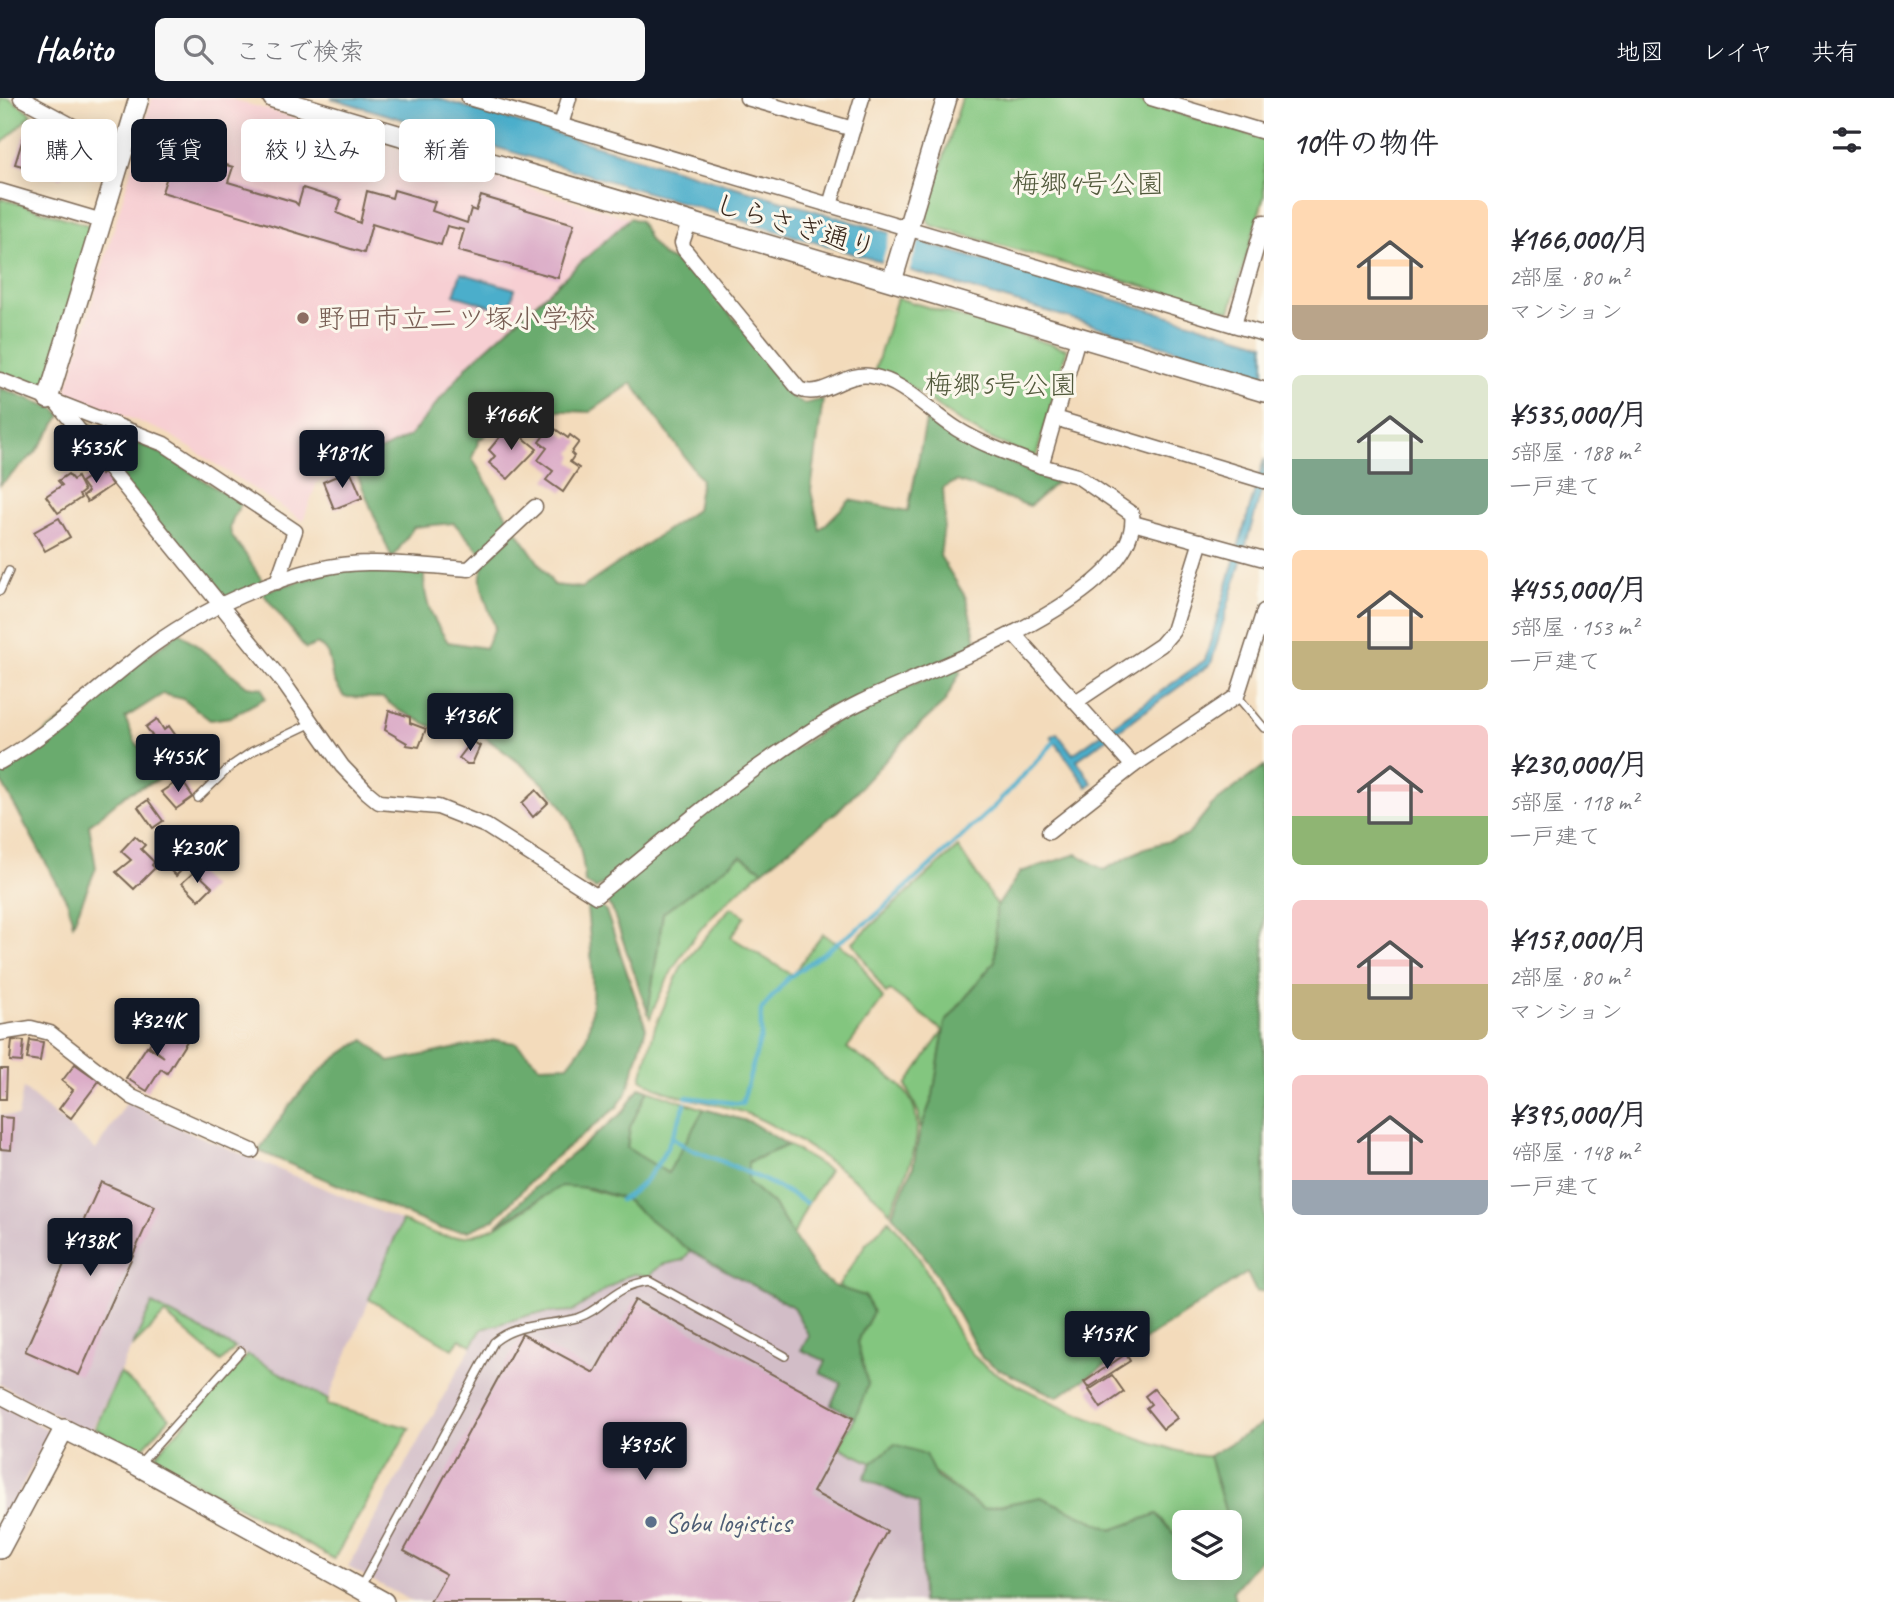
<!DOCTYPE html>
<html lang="ja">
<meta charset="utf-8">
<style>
:root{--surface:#fff;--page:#f7f7f7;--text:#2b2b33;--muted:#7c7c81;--accent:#111827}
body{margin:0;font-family:Caveat,"Klee One",sans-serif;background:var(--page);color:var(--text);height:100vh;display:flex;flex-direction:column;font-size:26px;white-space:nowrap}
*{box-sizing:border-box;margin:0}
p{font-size:23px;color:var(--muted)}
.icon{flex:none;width:38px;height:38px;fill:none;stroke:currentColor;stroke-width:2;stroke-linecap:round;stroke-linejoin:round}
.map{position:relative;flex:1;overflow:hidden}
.details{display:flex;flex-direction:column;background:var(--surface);width:630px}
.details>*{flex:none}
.banner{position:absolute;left:21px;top:21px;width:665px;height:63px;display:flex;gap:14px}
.fabs{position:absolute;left:1172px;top:1412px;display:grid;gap:14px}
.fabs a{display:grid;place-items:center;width:70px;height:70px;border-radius:10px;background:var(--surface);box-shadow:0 4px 18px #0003;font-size:35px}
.price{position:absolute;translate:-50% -60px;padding:0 16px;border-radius:7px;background:var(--accent);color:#fff;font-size:23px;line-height:46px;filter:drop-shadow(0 2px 4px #0008)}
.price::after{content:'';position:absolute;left:50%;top:42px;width:21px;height:16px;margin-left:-10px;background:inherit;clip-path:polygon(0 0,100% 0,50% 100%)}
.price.current{background:#222;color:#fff}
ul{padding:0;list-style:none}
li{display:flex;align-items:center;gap:21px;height:175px;padding:0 28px}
li span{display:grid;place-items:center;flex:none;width:196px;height:140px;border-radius:10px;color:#555}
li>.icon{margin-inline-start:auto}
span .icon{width:84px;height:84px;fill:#fffc;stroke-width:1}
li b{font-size:30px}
h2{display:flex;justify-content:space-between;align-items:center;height:84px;padding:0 28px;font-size:30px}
.pill{padding:0 24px;border-radius:10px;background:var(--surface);box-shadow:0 4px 18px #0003;font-size:24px;line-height:63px}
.pill.current{background:var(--accent);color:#fff}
header{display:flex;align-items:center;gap:42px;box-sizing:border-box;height:98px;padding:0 35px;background:var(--accent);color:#fff}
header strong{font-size:33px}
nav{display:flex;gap:38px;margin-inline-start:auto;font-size:24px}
.search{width:490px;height:63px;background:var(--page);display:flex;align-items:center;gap:18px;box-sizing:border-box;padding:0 24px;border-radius:10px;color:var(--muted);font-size:26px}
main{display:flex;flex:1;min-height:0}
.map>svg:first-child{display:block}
.built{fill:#f7cfd3}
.industrial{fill:#d2bdc7}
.green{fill:#83c67f;stroke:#5f784e;stroke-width:2}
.forest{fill:#6aab6e;stroke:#526a46;stroke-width:2}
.water{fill:#4caecb;stroke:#446c74;stroke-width:2}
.pier{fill:#f3dbbb}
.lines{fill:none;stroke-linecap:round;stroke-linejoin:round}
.stream{stroke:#4caecb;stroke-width:4.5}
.building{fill:#dbacc7}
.lane-casing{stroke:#7b6855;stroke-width:10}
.street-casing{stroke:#7b6855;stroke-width:17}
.secondary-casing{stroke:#7b6855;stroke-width:22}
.lane{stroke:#fff;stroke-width:7}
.street{stroke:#fff;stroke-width:14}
.secondary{stroke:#fff;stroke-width:19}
.education-dot{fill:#8d6e63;stroke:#fbf7ec;stroke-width:2.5}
.service-dot{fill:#5c6f8a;stroke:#fbf7ec;stroke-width:2.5}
.labels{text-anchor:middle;stroke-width:6;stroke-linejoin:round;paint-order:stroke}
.park-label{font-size:28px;fill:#51593b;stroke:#fbf7ec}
.street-label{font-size:28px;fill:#3b2a1e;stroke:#fbf7ec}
.education-label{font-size:28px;fill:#785e54;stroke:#fbf7ec;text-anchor:start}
.service-label{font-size:28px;fill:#4e5e75;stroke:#fbf7ec;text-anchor:start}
</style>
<header>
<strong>Habito</strong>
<div class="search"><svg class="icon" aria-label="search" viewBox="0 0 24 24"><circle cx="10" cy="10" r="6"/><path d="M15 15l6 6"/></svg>ここで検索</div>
<nav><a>地図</a><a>レイヤ</a><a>共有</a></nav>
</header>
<main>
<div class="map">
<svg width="1264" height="1504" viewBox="0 0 1264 1504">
<rect width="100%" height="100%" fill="#fbf7ec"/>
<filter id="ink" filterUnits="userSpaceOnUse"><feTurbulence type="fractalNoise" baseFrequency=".0143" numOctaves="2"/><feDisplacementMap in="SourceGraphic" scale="14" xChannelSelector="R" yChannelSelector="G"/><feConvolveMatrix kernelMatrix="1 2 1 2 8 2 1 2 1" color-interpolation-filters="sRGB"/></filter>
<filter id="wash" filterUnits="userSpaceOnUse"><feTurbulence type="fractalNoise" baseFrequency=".00686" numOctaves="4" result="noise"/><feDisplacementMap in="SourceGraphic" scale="28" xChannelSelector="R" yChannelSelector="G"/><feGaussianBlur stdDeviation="1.57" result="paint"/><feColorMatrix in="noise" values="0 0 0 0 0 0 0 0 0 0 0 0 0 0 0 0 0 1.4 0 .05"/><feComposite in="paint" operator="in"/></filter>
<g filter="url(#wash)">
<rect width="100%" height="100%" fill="#f3dbbb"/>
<path class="built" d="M152,0H228L630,120L469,266L410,338L317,384L303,423L169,336L66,294Z"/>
<g class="industrial">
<path d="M23,990L96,1052L127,1004L182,1031L402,1123L328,1302L152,1206L90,1336L0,1286V1017L18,1018Z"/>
<path d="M690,1153L793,1209L841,1285L831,1306L855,1320L839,1349L872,1365L864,1381L919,1406L922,1504H413L348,1469L481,1231L533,1216L573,1213L625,1179L634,1176L649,1178L661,1167L683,1162Z"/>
<path d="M0,1306L47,1331L48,1336L0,1432Z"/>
</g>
<g class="green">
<path d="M0,0H9L32,16L0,47Z"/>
<path d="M962,0H1127L1264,41V98L1230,213L930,127L926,118Z"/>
<path d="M0,100L88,127L91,133L47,283L35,289L0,274Z"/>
<path d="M897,200L1067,251L1036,359C1005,348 976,336 949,316C922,297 907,283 875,272Z"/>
<path d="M958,749L997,807L995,863L945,925L933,998L920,1033L919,1016L906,987L943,933L890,892L886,896L853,844Z"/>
<path d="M741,758L763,772C707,817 676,853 650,920L648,915L663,815Z"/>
<path d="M731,809L745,818L731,839L792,877L823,836L855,857L883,901L847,950C865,964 894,977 907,996C932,1030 904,1082 890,1114C868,1086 782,1029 748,1016C714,1003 672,1002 641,981L655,929L682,867Z"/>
<path d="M648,992L704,1011L668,1076L627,1050L630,1029Z"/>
<path d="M788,1047L829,1072L806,1109L793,1138L773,1106L748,1085L747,1065Z"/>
<path d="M573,1087L624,1101L690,1153L683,1162L661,1167L649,1178L634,1176L625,1179L573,1213L533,1216L482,1231L472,1247L460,1241L453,1251L369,1201L402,1123C416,1128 430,1135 443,1138C485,1146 527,1109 560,1088Z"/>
<path d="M889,1122C899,1134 911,1147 919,1160C940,1193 951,1234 978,1262C1000,1286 1179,1363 1209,1358L1225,1412L1224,1424H1185V1449L1157,1416L1112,1432L1041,1399L983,1411L895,1346L872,1365L839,1349L855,1320L868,1287L857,1244L873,1214L838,1189L865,1147Z"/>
<path d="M152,1206L235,1250L221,1264L165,1216L132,1249Z"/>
<path d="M248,1257L328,1302L327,1307L410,1330L334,1461L152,1361Z"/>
<path d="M120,1275L170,1320L139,1354L95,1330Z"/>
</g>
<g class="forest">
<path d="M630,120L640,123L649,142L663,158L692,171L773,267L791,299L804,306L823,301L811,393L820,432L850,402L908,413L927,318C969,346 1009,368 1058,383L1030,408L957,383L943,390L945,420L940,458L966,500L977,547L855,603L596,791L585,785C580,695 530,675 465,624L453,639L398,612L383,600L344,599C340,592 334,585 332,577C329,564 331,552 316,546L306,551L262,494L349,469L424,472C423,502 431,519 448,544L485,550L495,530C475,469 471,479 516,432L554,487L582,490L696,412L701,382L632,285L590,314L517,311L479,342L472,360L511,425L481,455L454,425L414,429L392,461L353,366L410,338L469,266Z"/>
<path d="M0,290L56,311L61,318L35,355L0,387Z"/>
<path d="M72,319L159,354L241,406C221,437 232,436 248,460C253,469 258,477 264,485L222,504Z"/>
<path d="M180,534L247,588L262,590L265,600L230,619L210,622L183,601L163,596L125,620L135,643L162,680L126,696L89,727L96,770L73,826L68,805L0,681V668Z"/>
<path d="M957,569L961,573L944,605L909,637L838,713L763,772L741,758L663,815L648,915L612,811L605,802L607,795L708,709L859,608Z"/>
<path d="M1264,668V1193L1256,1194L1247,1175L1057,1299L1000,1272L982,1260L929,1164L892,1116L913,1069L920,1033L933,998L945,925L995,863L996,810L1020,774L1077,756L1104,772L1145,750L1187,738L1212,707Z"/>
<path d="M586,798L606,813L646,930L627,994L617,1009L546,1067L494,1122L468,1133L441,1131L259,1053C286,1010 317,965 365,942L389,964L496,942L516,945L540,968L568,967C573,960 580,952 584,945C600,910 589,837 586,798Z"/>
<path d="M640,989L648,992L630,1029L627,1050L668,1075L704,1011L750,1024L788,1047L748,1064V1084L773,1106L817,1175L834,1188L865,1198L873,1214L857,1244L868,1287L855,1320L831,1306L841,1285L820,1275L826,1263L801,1252L809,1238L793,1209L690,1153L624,1101L590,1090L561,1088L497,1127L547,1077L622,1015Z"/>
<path d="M1264,1325V1457L1233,1493L1235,1504H922L919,1406L864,1380L872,1365L895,1346L925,1356L936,1379L983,1411L1041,1399L1112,1432L1157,1416L1185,1449V1470H1230V1424H1224L1225,1412L1209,1358Z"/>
</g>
<g class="water">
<path d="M331,0H436L1264,246V278Z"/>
<path d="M461,175L515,191L508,213L454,197Z"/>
<path d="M1264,361V385L1211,566L1077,662L1092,685L1087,689L1051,638L1057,635L1073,656L1205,562Z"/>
</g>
<path class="pier" d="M891,133L919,141L909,175L881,167Z"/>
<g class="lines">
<g class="stream">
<path d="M686,999L742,1006L761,938V912L788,880L874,819L996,707L1057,641"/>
<path d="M672,1039C688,1053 703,1055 721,1063C751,1076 779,1088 806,1105"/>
<path d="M620,1102C654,1085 673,1041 685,1006"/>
</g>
</g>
<g id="blocks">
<g class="building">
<path d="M25,34L70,47L61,80L45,75L47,69L34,66L33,71L15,66Z"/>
<path d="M192,57L233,69L228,84L295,104L298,107L303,90L341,102L337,115L360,125L367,93L392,100L394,92L435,104L432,113L467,125L471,111L476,113L481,98L574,126L558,180L458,153L464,132L447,128L441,147L372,126L364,155L162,94L171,66L187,72Z"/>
<path d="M509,328L537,351L508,381L489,365L495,358L489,352Z"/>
<path d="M551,328L568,340L570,337L579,344L571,355L574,358L570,364L579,370L563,394L546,382L553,373L538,362L547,350L539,344Z"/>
<path d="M350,372L362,400L334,411L323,384Z"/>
<path d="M98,373L101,377L103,374L112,387L87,404L83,398L88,394L81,384Z"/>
<path d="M68,376L73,382L77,379L84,393L79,397L81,400L58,415L46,398L62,387L58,383Z"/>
<path d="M59,420L70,439L45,453L34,434Z"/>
<path d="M389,612L410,619V625L426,631L419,649L406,647L407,645L385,632Z"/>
<path d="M157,621L164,632L169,628L181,645L177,648L180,653L172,659L169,656L156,665L142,647L153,639L146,629Z"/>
<path d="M472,643L480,648L472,666H467L459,660Z"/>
<path d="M181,681L193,699L176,711L161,694Z"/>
<path d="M536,692L548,705L533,719L522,705Z"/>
<path d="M148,702L163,723L153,730L138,709Z"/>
<path d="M135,738L145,747L141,751L154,764L152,767L155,770L134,791L116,774L131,762L121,753Z"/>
<path d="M172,747L188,765L176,778L158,760Z"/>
<path d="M195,773L212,789L199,802L182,785Z"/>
<path d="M163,926L187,943L167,975L161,971L147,993L126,980L147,948L164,959L149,947Z"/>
<path d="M12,942L24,943L22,964L10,963Z"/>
<path d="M30,942L43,944L40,963L27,961Z"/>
<path d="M75,966L99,983L71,1020L59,1011L73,992L62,983Z"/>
<path d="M0,971H7L6,1001H0Z"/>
<path d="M0,1019L13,1020L11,1052L0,1051Z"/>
<path d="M101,1084L155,1108L79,1277L25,1253Z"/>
<path d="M635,1202L853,1320L813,1394L887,1433L848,1504H430L446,1476L404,1453L522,1236L594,1275Z"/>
<path d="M1126,1256L1130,1263L1088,1290L1084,1284Z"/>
<path d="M1112,1277L1124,1294L1101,1310L1089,1292Z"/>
<path d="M1154,1291L1177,1320L1163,1331L1146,1310L1151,1306L1145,1298Z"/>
</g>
</g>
</g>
<g filter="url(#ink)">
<use href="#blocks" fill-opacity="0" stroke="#7b6855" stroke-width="2"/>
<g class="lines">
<g class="lane-casing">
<g id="lane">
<path d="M0,493L9,473"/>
<path d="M1237,598L1264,630"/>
<path d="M198,700L231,668L253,653L312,625"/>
<path d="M139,1367L241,1253"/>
<path d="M360,1490L494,1244C518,1224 549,1228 577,1220C605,1211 612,1188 649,1183L785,1258"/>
</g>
</g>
<g class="street-casing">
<g id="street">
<path d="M21,0L80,32L125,45"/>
<path d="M469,0L1264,236"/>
<path d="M747,0L853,31"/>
<path d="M1151,0L1264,34"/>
<path d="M561,27L569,0"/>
<path d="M0,93L102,123"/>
<path d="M830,107L862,0"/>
<path d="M689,125L682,145L684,151L799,291C823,302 845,273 871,278C906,284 928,313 957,331C983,347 1012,357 1041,368"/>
<path d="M1234,227L1264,124"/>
<path d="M0,282L164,346L295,433L277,484"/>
<path d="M56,304L283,584L342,668L367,694L379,704L438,709L486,728L596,798C654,752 709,702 771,660C799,640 830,619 861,604C922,574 1143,499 1132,416L1077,378L1041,368L1078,240"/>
<path d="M1055,320L1264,383"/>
<path d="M1133,425L1264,461"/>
<path d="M1013,535L1133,668L1237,598L1264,513"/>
<path d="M1077,603L1161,547L1173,533L1201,443"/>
<path d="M0,664C56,632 101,586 152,548C207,508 300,465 368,465C402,464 436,469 469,471L535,409"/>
<path d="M1049,734L1133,668"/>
<path d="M0,935L31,930L50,935L132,999L252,1053"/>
<path d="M0,1298L64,1331"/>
</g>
</g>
<g class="secondary-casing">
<g id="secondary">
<path d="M273,0L1264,294"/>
<path d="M892,183L947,0"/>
<path d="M48,301L139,0"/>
<path d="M0,1451L64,1331L138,1368L384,1504"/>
</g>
</g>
<use href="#lane" class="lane"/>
<use href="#street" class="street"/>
<use href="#secondary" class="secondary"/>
</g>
</g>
<circle class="education-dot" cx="303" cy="220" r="7"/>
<circle class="service-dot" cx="651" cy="1424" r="7"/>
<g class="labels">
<g class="park-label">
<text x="1088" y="95">梅郷4号公園</text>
<text x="1001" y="296">梅郷5号公園</text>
</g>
<g class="street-label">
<text transform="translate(796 127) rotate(16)" y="10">しらさぎ通り</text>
</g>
<g class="education-label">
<text x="317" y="230">野田市立二ツ塚小学校</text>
</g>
<g class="service-label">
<text x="665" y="1434">Sobu logistics</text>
</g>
</g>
</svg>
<div class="fabs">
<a><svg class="icon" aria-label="layers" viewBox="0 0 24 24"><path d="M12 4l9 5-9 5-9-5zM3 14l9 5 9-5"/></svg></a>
</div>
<b class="price current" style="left:511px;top:354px">¥166K</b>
<b class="price" style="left:96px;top:387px">¥535K</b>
<b class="price" style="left:342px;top:392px">¥181K</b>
<b class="price" style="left:470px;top:655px">¥136K</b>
<b class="price" style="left:178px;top:696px">¥455K</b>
<b class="price" style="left:197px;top:787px">¥230K</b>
<b class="price" style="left:157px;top:960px">¥324K</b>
<b class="price" style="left:90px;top:1180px">¥138K</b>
<b class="price" style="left:1107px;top:1273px">¥157K</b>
<b class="price" style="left:645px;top:1384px">¥395K</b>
<div class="banner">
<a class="pill">購入</a>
<a class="pill current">賃貸</a>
<a class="pill">絞り込み</a>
<a class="pill">新着</a>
</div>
</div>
<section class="details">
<h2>10件の物件<svg class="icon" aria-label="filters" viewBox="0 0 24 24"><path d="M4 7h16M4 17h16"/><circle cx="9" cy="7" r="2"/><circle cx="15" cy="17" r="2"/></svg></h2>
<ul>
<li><span style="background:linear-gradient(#ffd9b3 75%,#b9a48a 0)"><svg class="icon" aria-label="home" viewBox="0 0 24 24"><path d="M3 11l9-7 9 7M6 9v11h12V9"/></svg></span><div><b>¥166,000/月</b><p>2部屋 · 80 m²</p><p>マンション</p></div></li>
<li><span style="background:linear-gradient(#dfe7d0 60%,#7fa58c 0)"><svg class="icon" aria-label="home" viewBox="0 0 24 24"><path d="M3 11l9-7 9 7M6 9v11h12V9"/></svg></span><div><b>¥535,000/月</b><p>5部屋 · 188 m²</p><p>一戸建て</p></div></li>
<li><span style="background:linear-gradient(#ffd9b3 65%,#c2b280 0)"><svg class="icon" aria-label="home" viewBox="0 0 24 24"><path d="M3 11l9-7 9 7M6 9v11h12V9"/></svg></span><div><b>¥455,000/月</b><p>5部屋 · 153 m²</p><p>一戸建て</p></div></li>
<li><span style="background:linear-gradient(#f6c9c9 65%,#8fb573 0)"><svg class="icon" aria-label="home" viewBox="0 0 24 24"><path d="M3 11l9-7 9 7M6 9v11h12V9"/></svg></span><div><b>¥230,000/月</b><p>5部屋 · 118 m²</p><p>一戸建て</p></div></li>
<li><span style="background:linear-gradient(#f6c9c9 60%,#c2b280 0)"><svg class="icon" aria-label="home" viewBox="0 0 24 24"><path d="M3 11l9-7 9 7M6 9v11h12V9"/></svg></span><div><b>¥157,000/月</b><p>2部屋 · 80 m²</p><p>マンション</p></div></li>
<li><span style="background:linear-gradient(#f6c9c9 75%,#9aa5b1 0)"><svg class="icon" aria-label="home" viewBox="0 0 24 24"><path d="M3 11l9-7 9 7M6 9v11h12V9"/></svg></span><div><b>¥395,000/月</b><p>4部屋 · 148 m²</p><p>一戸建て</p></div></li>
</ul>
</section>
</main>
